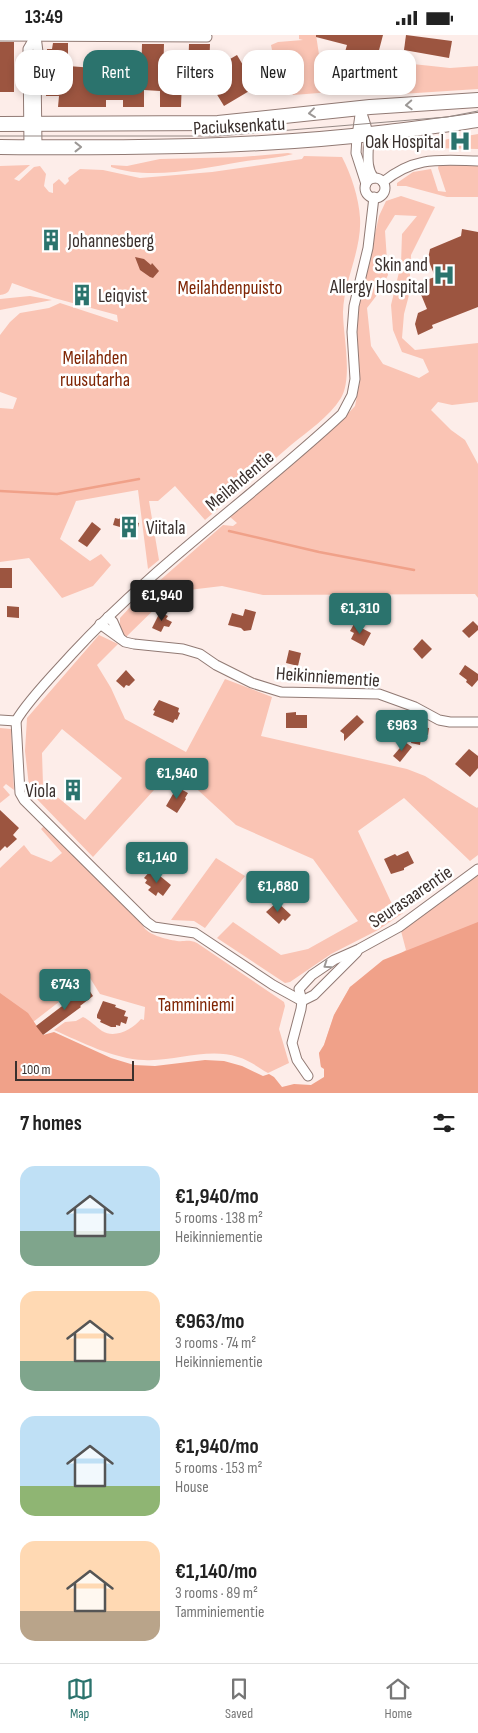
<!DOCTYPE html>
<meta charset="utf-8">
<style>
:root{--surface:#fff;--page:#f6f6f6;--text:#222;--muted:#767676;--line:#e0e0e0;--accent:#2b736d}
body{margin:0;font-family:"Sofia Sans Condensed",sans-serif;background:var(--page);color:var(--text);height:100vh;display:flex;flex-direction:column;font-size:19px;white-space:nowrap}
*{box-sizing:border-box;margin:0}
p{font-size:16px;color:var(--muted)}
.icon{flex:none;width:28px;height:28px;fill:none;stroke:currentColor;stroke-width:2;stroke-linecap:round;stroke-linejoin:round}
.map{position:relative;height:1058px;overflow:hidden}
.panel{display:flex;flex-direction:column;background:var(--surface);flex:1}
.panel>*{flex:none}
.guide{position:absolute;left:15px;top:15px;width:449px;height:45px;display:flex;gap:10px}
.scale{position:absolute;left:15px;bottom:12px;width:119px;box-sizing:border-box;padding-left:5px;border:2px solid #3a302d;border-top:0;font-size:14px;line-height:18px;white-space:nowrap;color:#3a302d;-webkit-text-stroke:4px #fff;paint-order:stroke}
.price{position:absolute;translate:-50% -42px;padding:0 11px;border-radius:5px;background:var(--accent);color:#fff;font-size:16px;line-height:32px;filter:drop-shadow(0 1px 2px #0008)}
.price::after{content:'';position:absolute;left:50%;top:30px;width:15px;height:11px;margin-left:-8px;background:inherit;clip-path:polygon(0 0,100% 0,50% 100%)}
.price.current{background:#222;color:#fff}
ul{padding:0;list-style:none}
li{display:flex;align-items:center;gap:15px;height:125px;padding:0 20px}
li span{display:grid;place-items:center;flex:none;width:140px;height:100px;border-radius:15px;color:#555}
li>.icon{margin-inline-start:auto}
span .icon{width:60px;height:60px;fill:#fffc;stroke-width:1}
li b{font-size:21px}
h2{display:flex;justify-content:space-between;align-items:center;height:60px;padding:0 20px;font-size:21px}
.chip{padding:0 18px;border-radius:15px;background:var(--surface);box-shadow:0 2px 8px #0003;font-size:18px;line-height:45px}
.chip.current{background:var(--accent);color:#fff}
.status{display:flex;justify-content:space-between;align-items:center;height:35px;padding:0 25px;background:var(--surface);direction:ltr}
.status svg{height:14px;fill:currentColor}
.dock{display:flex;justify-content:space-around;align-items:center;height:70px;border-top:1px solid var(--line);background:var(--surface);font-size:14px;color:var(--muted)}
.dock a{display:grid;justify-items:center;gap:2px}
.dock .current{color:var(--accent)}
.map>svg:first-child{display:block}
.green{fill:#fac4b4;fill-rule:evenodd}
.water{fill:#f0a189}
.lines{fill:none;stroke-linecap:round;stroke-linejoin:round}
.stream{stroke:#f0a189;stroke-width:2.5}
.building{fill:#9c5540}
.minor-casing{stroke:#917a74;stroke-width:11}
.primary-casing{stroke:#917a74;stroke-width:16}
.minor{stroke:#fff;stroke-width:9}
.primary{stroke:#fff;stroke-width:14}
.tram{stroke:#958985;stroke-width:1}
.oneway{stroke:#9c9896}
.labels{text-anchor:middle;stroke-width:5;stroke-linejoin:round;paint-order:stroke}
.street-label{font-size:19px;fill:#3a302d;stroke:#fff}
.poi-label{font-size:19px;fill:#3a302d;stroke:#fff;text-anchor:end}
.park-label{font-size:19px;fill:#7f2504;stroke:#fff}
</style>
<div class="status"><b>13:49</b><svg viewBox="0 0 49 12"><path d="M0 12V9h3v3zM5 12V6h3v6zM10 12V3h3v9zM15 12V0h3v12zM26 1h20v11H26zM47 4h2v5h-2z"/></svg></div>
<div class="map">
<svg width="478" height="1058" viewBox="0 0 478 1058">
<rect width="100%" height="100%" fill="#fdede9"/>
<g class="green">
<path d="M299,0H316L320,26L332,27L381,40L394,27L450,33L478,31V54L401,59L345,56L293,60L286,52L292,35L301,38L303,31L295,29L297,20L278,15H272L271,10L278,7L303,5L299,4Z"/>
<path d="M478,99V114L431,113C440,102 464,102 478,99Z"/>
<path d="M288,118L293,119C276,124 257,124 240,127C200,134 149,145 111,132V130L127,131L160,124L241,122Z"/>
<path d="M304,121L342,122C351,139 359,163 360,183C362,215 344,245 343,277C343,301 353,342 341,363C329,382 308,396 291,410C262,435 234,460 205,485L175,451L158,466H149L159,525L148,534L138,455L76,466C71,479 65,491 60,504L90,526L101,519L111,530L93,551L62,563L29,523L0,527V373L13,374L17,363L0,357V300L10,287L20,278L49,273L60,268L118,287L117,280L54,263L12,248C9,256 9,259 0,260V131L30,130L14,144L19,146L34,132L40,131L46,139L44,151L49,157L53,158V149L59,144L65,150L69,146L68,143L80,134L103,135L140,143L212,137L302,124Z"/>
<path d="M439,129L478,130V162H447L406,151H397V148L413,137L431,134L438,156L446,157L438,133Z"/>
<path d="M401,161L435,172L411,220L409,260L404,279L402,303L415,315L478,308V367L452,370L438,367L431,375L451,395L465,405L478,429V563L475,559L263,560L222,551L172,557L126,602L120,594V583L133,569L223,490L233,491L237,488L229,481L342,385L355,371L360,346L357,298L359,270L379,181L386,166ZM395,180L417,181L402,199L401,229L391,270L393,295L402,317L423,324L429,337L419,343L383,329L371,311L367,273L380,256L388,240L385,196Z"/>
<path d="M30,261L52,265L0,275V264Z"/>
<path d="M99,600L118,609L97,630L111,653L125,684L186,717L225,644L272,662L261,701L407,734L425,741L477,773L478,772V820L470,826L404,763L358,796L391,867L403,878L378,895L331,919L290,947L285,948L217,903L233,887L281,920L308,914L358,886L313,824L236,790L174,733L93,822L34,761L29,751L25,716L27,683ZM62,694L122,743L85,785L43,750L42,718Z"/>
<path d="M0,693L11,694L14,755L6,749L3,752L10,760L0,768Z"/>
<path d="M44,791L142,889C146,900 166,904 177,906C185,907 188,904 197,908L284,967L285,971L279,994L289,1028L268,1038C259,1033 249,1025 238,1022C207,1012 175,1027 144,1025C114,1024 81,1007 54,995L65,987L76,986L83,982C90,985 96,992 102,996C115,1004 133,994 141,984L144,985L145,972L100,959L90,943L33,987L27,978L0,969V833L24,810L31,819L51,827L62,818L41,794Z"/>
<path d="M216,823L245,841L205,893L194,886L171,885Z"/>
<path d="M478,840V913L321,1032L319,1018L324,1010L334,980L350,952L406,915L401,896Z"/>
</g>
<path class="water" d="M478,887V1058H0V958L28,978L43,1000L54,997L111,1023L134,1030L155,1031L205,1025L224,1026L242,1031L263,1041L269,1039L274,1042L282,1052L294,1049L311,1050L324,1042V1034L321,1032L319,1018L324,1010L334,980L350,952L383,925Z"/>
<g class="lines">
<g class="stream">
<path d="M0,456L57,459L139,444"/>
<path d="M229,496L319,517L414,535"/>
</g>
</g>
<g class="building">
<path d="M316,0H383L378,19L373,17L369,31L343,24L347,10L316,2Z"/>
<path d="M406,0L452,6L449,23L404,15Z"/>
<rect x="0" y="7" width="14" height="50"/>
<path d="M53,8H68V31L94,33V51H115V15H123V45H141L142,9H164L163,44H182L181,72H160V56L144,55V72H123V65H106V72H58L59,61H46L47,14H52Z"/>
<path d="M189,9H210L209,36L237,20L256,52L224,71L205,40L188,39Z"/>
<path d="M278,15L298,20L295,29L303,31L301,38L270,29L269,34L259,32L263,20L275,24Z"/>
<path d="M462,194L478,197V272L432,290L433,293L418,300L415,289L418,278L427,274L420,257L423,246L435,242L428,224L430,214L461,201Z"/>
<path d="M48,197L59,203L54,213L43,207Z"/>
<path d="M135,222L144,224L151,230L152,228L159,236L153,243L150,242L140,235Z"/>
<path d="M115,483L119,484L120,483L139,488L137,497L135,496L134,498L126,496L127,494L113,490Z"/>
<path d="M92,487L101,494L87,512L78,506Z"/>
<rect x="0" y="533" width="12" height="20"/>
<path d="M7,571L19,572V583L7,582Z"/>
<path d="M245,574L256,577L251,595L244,596L241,593L228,590L232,578L243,581Z"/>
<path d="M160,577L168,581L166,584L172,587L169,592L164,591L161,597L152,593Z"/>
<path d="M473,586L478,591V595L469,603L462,596Z"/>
<path d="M354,589L371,598L364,611L351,604L354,598L350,596Z"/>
<path d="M422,604L432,614L422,624L413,614Z"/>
<path d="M289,615L301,618L298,631L286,628Z"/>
<path d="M465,630L478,639V645L472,652L466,647L467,645L459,639Z"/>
<path d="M126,635L135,645L129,651L126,650L124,653L116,646Z"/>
<path d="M159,665L179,673L178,677L180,678L177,685L175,684L173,688L153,680L155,676L153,675Z"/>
<path d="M296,677V680H307V693H286V678Z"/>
<path d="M357,680L364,687L344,706V699L340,696Z"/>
<path d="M415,691L429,693L428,700L422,698L420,710L411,708Z"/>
<path d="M405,707L412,712L400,727L393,721Z"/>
<path d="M469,714L478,721V733L470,742L455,729Z"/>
<path d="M68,747L81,753L78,759L76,758L74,761L64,757Z"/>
<path d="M177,752L188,758L185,763L186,764L177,778L166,771Z"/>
<path d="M0,775L19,793L13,800L17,804L7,813L5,811L0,816Z"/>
<path d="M408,816L414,828L404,833V835L391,839L384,824L395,819L397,821Z"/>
<path d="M150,836L159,842L160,841L171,850L163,861L158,857L156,861L148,855L151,852L145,848L147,845L144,843Z"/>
<path d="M277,867L291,880L285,886L283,884L279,889L266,877Z"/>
<path d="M87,952L93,961L80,971L81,972L43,1000L36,991Z"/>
<path d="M103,966L116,970L115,972L126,976L124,981L128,982L126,989L121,987L120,991L116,990V992H111L100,987L101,985L97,983V980Z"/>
</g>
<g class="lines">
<g class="minor-casing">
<g id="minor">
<path d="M0,1L207,2"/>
<path d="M36,1L38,17L36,31L37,112"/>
<path d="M361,73L357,101L356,118L366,149"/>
<path d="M361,76C364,84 367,92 368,100C370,114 364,131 374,143"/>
<path d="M29,113L28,14L36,0"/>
<circle cx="375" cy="153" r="10"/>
<path d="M383,147C415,121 439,125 478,126"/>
<path d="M108,582L113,587L120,603"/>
<path d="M100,589L125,607L134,609L183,614L200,619L216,630L252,648L281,657L379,659L415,672L439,685L450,687H478"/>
<path d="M0,685L16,686C28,665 55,638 72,619C154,530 254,461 342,379L352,360L355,344L352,297L354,271L368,213L374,162"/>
<path d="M16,686L20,758L24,765L147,887L154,892L195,898L273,950L302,966"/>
<path d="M302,966L314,960L357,917"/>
<path d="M308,1041L297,1025L292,1008L301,974L302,966L299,954L312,940L334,925L359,914L399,892L478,834"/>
</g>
</g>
<g class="primary-casing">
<g id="primary">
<path d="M0,89L218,88L370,72L478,65"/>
<path d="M0,112C129,113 259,113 388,97C418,93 448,90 478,85"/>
</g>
</g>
<use href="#minor" class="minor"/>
<use href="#primary" class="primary"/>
<path class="tram" d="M0,101H218L447,82L478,76"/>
</g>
<defs><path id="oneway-chevron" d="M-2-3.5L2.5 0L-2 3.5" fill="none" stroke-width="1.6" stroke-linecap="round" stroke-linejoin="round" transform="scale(1.25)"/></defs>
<g class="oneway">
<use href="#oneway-chevron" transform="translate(409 70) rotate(177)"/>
<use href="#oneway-chevron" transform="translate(312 78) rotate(173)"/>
<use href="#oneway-chevron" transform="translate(78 112)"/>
<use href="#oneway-chevron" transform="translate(327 930) rotate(145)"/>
</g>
<defs>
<g id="hospital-bare" transform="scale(1.725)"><path d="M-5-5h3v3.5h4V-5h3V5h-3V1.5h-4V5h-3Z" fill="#2b736d" stroke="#fff" stroke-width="2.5" paint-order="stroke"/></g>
<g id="building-bare" transform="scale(1.725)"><path d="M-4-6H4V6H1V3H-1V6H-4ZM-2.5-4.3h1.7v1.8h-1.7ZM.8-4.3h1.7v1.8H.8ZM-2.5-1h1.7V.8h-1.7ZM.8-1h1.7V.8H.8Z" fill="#2b736d" stroke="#fff" stroke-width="2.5" paint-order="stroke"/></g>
</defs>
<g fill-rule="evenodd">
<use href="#hospital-bare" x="460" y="106"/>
<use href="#building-bare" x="51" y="205"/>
<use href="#hospital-bare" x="444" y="240"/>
<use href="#building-bare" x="82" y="260"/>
<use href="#building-bare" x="129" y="492"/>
<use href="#building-bare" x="73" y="755"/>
</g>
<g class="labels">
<g class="street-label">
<text transform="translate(239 90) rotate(-3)" y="7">Paciuksenkatu</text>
<text transform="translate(239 445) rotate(-40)" y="7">Meilahdentie</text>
<text transform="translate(328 641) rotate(4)" y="7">Heikinniementie</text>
<text transform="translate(410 861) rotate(-34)" y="7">Seurasaarentie</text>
</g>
<g class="poi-label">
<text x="444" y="113">Oak Hospital</text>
<text x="68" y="212" text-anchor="start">Johannesberg</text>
<text x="428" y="236">Skin and<tspan x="428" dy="22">Allergy Hospital</tspan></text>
<text x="98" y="267" text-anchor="start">Leiqvist</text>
<text x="146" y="499" text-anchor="start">Viitala</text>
<text x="56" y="762">Viola</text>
</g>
<g class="park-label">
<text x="230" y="259">Meilahdenpuisto</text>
<text x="95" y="329">Meilahden<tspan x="95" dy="22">ruusutarha</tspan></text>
<text x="196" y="976">Tamminiemi</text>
</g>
</g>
</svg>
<div class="scale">100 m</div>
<b class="price current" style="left:162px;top:587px">€1,940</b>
<b class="price" style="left:360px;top:600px">€1,310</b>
<b class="price" style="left:402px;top:717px">€963</b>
<b class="price" style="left:177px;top:765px">€1,940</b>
<b class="price" style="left:157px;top:849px">€1,140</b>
<b class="price" style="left:278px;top:878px">€1,680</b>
<b class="price" style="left:65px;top:976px">€743</b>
<div class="guide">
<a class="chip">Buy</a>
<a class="chip current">Rent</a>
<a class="chip">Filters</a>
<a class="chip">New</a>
<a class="chip">Apartment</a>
</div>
</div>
<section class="panel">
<h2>7 homes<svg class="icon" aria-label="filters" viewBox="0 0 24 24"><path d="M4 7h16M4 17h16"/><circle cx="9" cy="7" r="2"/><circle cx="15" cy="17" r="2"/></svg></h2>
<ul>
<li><span style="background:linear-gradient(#bfe0f5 65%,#7fa58c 0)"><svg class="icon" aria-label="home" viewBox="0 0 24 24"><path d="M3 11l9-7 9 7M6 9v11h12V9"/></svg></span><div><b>€1,940/mo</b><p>5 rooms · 138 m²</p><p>Heikinniementie</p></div></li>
<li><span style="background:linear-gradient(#ffd9b3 70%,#7fa58c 0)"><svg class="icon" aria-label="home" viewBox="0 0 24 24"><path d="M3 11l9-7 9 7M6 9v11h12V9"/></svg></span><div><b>€963/mo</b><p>3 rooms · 74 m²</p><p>Heikinniementie</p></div></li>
<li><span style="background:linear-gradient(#bfe0f5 70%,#8fb573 0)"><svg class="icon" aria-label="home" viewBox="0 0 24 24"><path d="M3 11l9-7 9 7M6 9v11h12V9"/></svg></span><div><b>€1,940/mo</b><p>5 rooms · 153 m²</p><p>House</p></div></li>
<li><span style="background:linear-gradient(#ffd9b3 70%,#b9a48a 0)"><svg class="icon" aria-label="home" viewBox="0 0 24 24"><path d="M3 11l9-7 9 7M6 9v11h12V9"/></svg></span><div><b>€1,140/mo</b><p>3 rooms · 89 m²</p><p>Tamminiementie</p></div></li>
</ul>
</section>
<nav class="dock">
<a class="current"><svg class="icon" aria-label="map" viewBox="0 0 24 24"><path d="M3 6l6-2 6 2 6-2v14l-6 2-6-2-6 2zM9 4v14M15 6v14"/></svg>Map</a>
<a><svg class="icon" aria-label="saved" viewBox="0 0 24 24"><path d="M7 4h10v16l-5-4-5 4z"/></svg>Saved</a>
<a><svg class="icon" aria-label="home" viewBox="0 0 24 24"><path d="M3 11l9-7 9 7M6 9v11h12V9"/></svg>Home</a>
</nav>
